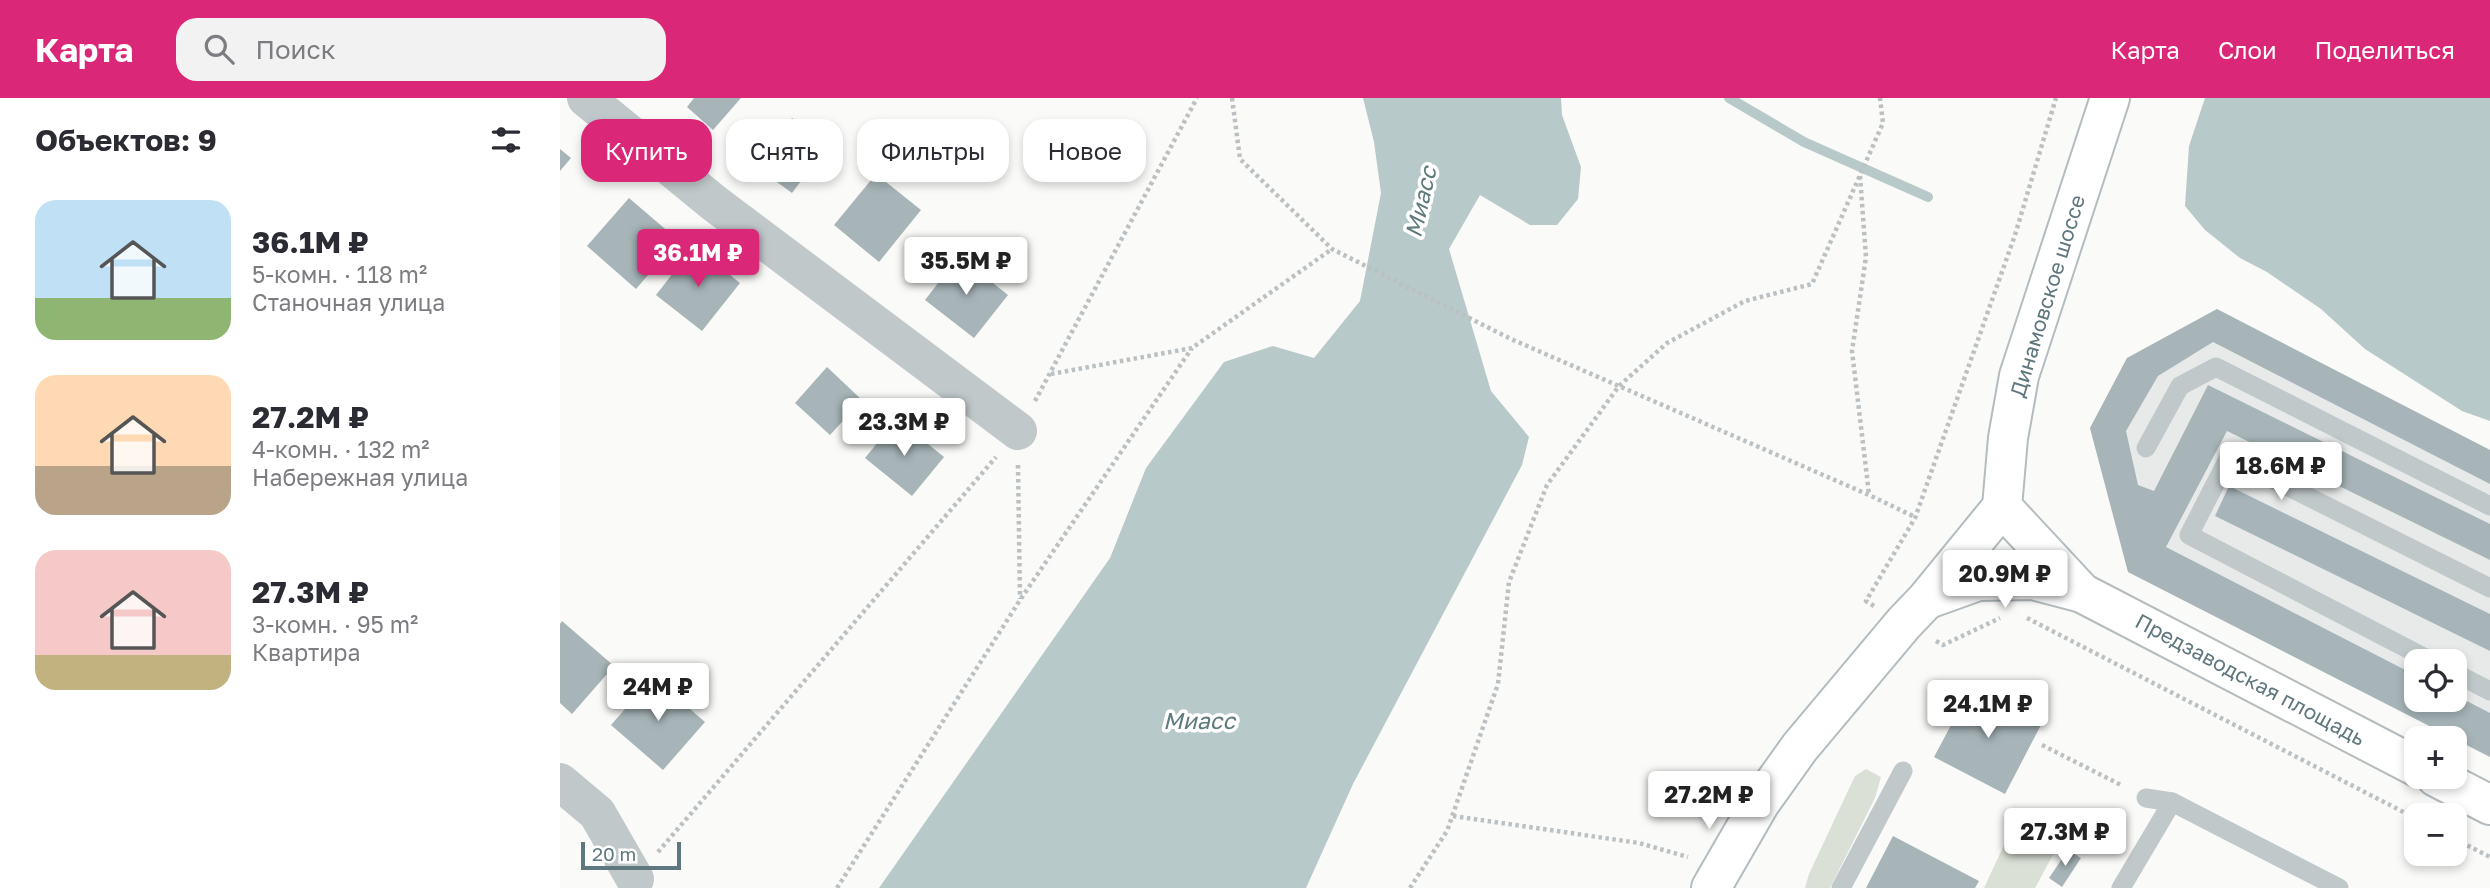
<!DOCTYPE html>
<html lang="ru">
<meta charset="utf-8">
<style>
:root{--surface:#fff;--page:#f2f2f3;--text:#2b2b33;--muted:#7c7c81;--accent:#db2777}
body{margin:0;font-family:"Golos Text",sans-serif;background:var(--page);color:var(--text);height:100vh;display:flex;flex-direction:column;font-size:26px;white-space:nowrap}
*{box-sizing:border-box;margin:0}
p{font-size:23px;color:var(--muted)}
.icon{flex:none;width:38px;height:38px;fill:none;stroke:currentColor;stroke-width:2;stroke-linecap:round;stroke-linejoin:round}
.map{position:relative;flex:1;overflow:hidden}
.side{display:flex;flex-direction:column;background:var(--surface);width:560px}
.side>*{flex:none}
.hud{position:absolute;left:21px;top:21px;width:665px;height:63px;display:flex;gap:14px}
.buttons{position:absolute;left:1844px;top:551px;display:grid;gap:14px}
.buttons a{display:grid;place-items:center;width:63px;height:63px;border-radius:14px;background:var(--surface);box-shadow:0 4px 10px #0003;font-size:35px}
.scale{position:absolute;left:21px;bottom:18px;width:100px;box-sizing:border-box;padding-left:7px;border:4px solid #5f777e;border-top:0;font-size:19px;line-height:24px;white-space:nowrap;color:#5f777e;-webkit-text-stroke:5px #fff;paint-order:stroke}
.price{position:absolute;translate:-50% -60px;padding:0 16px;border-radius:7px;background:#fff;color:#222;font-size:23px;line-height:46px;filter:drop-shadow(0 2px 4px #0008)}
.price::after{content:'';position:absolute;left:50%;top:42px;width:21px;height:16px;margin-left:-10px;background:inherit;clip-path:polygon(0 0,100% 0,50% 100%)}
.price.on{background:var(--accent);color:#fff}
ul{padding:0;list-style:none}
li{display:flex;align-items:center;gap:21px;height:175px;padding:0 35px}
li span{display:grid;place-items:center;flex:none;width:196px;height:140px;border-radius:21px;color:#555}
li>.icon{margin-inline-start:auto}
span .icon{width:84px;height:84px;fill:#fffc;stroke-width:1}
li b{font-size:30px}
h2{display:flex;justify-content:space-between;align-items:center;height:84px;padding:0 35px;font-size:30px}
.pill{padding:0 24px;border-radius:21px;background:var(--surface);box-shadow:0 4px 10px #0003;font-size:24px;line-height:63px}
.pill.on{background:var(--accent);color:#fff}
header{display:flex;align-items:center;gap:42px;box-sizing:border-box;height:98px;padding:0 35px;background:var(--accent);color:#fff}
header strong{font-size:33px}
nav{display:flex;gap:38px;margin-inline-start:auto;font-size:24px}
.search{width:490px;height:63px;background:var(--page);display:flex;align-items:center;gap:18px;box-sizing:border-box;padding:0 24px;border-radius:21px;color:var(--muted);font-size:26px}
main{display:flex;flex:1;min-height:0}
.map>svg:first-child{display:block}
.built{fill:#e8eae9;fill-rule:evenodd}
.green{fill:#dbe0d7}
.water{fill:#b7c9c9}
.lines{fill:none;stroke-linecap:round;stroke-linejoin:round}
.stream{stroke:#b7c9c9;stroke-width:10}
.building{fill:#a7b5b8}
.secondary-casing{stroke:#b3bcbf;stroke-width:42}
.primary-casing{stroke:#b4bcbe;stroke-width:42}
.path{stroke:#bbc0c2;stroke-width:4.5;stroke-dasharray:3.5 3.5;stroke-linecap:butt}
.lane{stroke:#c1c8ca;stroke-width:19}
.street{stroke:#c1c8ca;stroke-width:38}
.secondary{stroke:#fff;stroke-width:38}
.primary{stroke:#fff;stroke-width:38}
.labels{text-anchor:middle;stroke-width:7;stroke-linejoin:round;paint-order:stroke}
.street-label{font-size:21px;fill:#5f777e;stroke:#fff}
.water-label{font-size:23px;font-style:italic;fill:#5f7b7d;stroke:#fff}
</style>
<header>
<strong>Карта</strong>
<div class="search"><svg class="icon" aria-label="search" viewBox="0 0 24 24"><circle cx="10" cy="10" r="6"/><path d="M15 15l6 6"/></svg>Поиск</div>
<nav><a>Карта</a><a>Слои</a><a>Поделиться</a></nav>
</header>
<main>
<section class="side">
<h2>Объектов: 9<svg class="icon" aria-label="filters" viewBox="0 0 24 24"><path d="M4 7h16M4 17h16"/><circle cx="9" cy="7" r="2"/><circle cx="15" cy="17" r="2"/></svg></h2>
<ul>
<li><span style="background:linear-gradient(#bfe0f5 70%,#8fb573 0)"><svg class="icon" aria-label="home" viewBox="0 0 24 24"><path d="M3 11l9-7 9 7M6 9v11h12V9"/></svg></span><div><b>36.1M ₽</b><p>5-комн. · 118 m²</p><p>Станочная улица</p></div></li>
<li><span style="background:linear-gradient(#ffd9b3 65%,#b9a48a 0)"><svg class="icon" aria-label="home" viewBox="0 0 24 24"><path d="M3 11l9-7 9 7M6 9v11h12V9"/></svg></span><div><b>27.2M ₽</b><p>4-комн. · 132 m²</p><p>Набережная улица</p></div></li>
<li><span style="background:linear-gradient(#f6c9c9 75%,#c2b280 0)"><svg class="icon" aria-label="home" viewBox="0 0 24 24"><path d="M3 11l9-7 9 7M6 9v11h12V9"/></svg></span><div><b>27.3M ₽</b><p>3-комн. · 95 m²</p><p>Квартира</p></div></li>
</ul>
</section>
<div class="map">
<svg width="1930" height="790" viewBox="0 0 1930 790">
<rect width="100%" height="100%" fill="#fafaf8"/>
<path class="built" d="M1657,211L1930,352V659L1568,474L1530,330L1567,260ZM1857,564H1895V602H1857Z"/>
<g class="green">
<path d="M1306,671L1321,679L1315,700L1270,790H1245L1249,776L1295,678Z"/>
<path d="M1458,717L1500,744L1475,790H1424Z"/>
</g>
<g class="water">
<path d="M803,0H1001L1002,17L1021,69L1018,101L997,127H970L920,97L889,151L931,293L969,339L962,367L793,686L746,790H319L550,460L586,370L664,264L713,248L754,260L800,203L821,95L814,44Z"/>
<path d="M1645,0H1930V323L1902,313L1805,251L1761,211L1707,174L1680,160L1645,132L1625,108L1629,48Z"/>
</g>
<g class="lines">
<path class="stream" d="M1169,0L1244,44L1368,99"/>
</g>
<g class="building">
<path d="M134,0H181L153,32L127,9Z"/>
<path d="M232,20L268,47L232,95L196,69Z"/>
<path d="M0,51L11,60L0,73Z"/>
<path d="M316,76L361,112L319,164L274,127Z"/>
<path d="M69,100L118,142L76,191L27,148Z"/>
<path d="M134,148L180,185L142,233L96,197Z"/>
<path d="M399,158L448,197L414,240L365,202Z"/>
<path d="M1657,211L1930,352V386L1653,244L1598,278L1566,333L1578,387L1594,393L1648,287L1930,426V462L1667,333L1606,449L1857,578V602H1895V597L1930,615V659L1568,474L1530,330L1567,260Z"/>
<path d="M267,269L302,302L270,337L235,305Z"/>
<path d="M337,321L384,359L352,398L305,360Z"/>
<path d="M1669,388L1930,516V553L1655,418Z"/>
<path d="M2,523L54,568L12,616L0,605V526Z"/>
<path d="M93,579L145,624L103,672L51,627Z"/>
<path d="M1412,588L1482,625L1445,696L1374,659Z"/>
<path d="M1333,738L1419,783L1415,790H1306Z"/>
<path d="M1508,752L1521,760L1502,789L1489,780Z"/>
</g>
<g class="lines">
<g class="secondary-casing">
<g id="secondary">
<path d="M1368,501L1418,483L1473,482L1522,495"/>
<path d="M1151,790L1200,705L1240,649L1344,525L1366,502L1442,409"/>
</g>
</g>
<g class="primary-casing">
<g id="primary">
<path d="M1550,0L1459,278L1448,340L1442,409L1522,495L1857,669"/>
<path d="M1876,679L1930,707"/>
</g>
</g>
<g class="path">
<path d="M672,0L680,61L772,151L951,241L1309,397L1355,419"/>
<path d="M1300,78L1306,159L1292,253L1309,396"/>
<path d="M491,276L632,250L772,151"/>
<path d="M475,303L637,0"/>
<path d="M458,367L460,501"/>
<path d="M1314,508L1306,503L1355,420L1455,137L1496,0"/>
<path d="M1467,520L1857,721"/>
<path d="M1376,543L1383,547L1440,520"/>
<path d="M1482,647L1563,688"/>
<path d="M893,718L1079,745L1128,759"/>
<path d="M1895,741L1930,759"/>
<path d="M98,754L436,359"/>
<path d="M277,790L460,502L632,250"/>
<path d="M850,790L887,733L938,586L949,484L987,387L1059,288L1107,245L1185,203L1252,186L1323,25L1320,0"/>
</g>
<g class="lane">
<path d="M1586,350L1620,288L1656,269L1930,408"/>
<path d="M1873,564L1629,437L1669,359L1930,490"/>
<path d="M1895,575L1930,593"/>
<path d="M1586,700L1612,704"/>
<path d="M1281,790L1343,673"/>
<path d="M1561,790L1612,704L1779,790"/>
</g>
<g class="street">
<path d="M26,0L154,105L458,333"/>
<path d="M0,684L37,715L75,781"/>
</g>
<use href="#secondary" class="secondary"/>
<use href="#primary" class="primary"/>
</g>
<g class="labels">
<g class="street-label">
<text transform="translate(1488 198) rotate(-73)" y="7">Динамовское шоссе</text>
<text transform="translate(1690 582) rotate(28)" y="7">Предзаводская площадь</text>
</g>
<g class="water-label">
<text transform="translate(861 104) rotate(-77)" y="8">Миасс</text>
<text x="639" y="631">Миасс</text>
</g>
</g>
</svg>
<div class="buttons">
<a><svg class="icon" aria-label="locate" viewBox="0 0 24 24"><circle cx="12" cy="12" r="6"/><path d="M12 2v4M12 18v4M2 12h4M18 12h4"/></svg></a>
<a>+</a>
<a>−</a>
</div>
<div class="scale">20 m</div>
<b class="price on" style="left:138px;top:191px">36.1M ₽</b>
<b class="price" style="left:406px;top:199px">35.5M ₽</b>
<b class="price" style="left:344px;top:360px">23.3M ₽</b>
<b class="price" style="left:1721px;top:404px">18.6M ₽</b>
<b class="price" style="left:1445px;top:512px">20.9M ₽</b>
<b class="price" style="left:98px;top:625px">24M ₽</b>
<b class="price" style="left:1428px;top:642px">24.1M ₽</b>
<b class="price" style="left:1149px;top:733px">27.2M ₽</b>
<b class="price" style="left:1505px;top:770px">27.3M ₽</b>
<div class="hud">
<a class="pill on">Купить</a>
<a class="pill">Снять</a>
<a class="pill">Фильтры</a>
<a class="pill">Новое</a>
</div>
</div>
</main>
